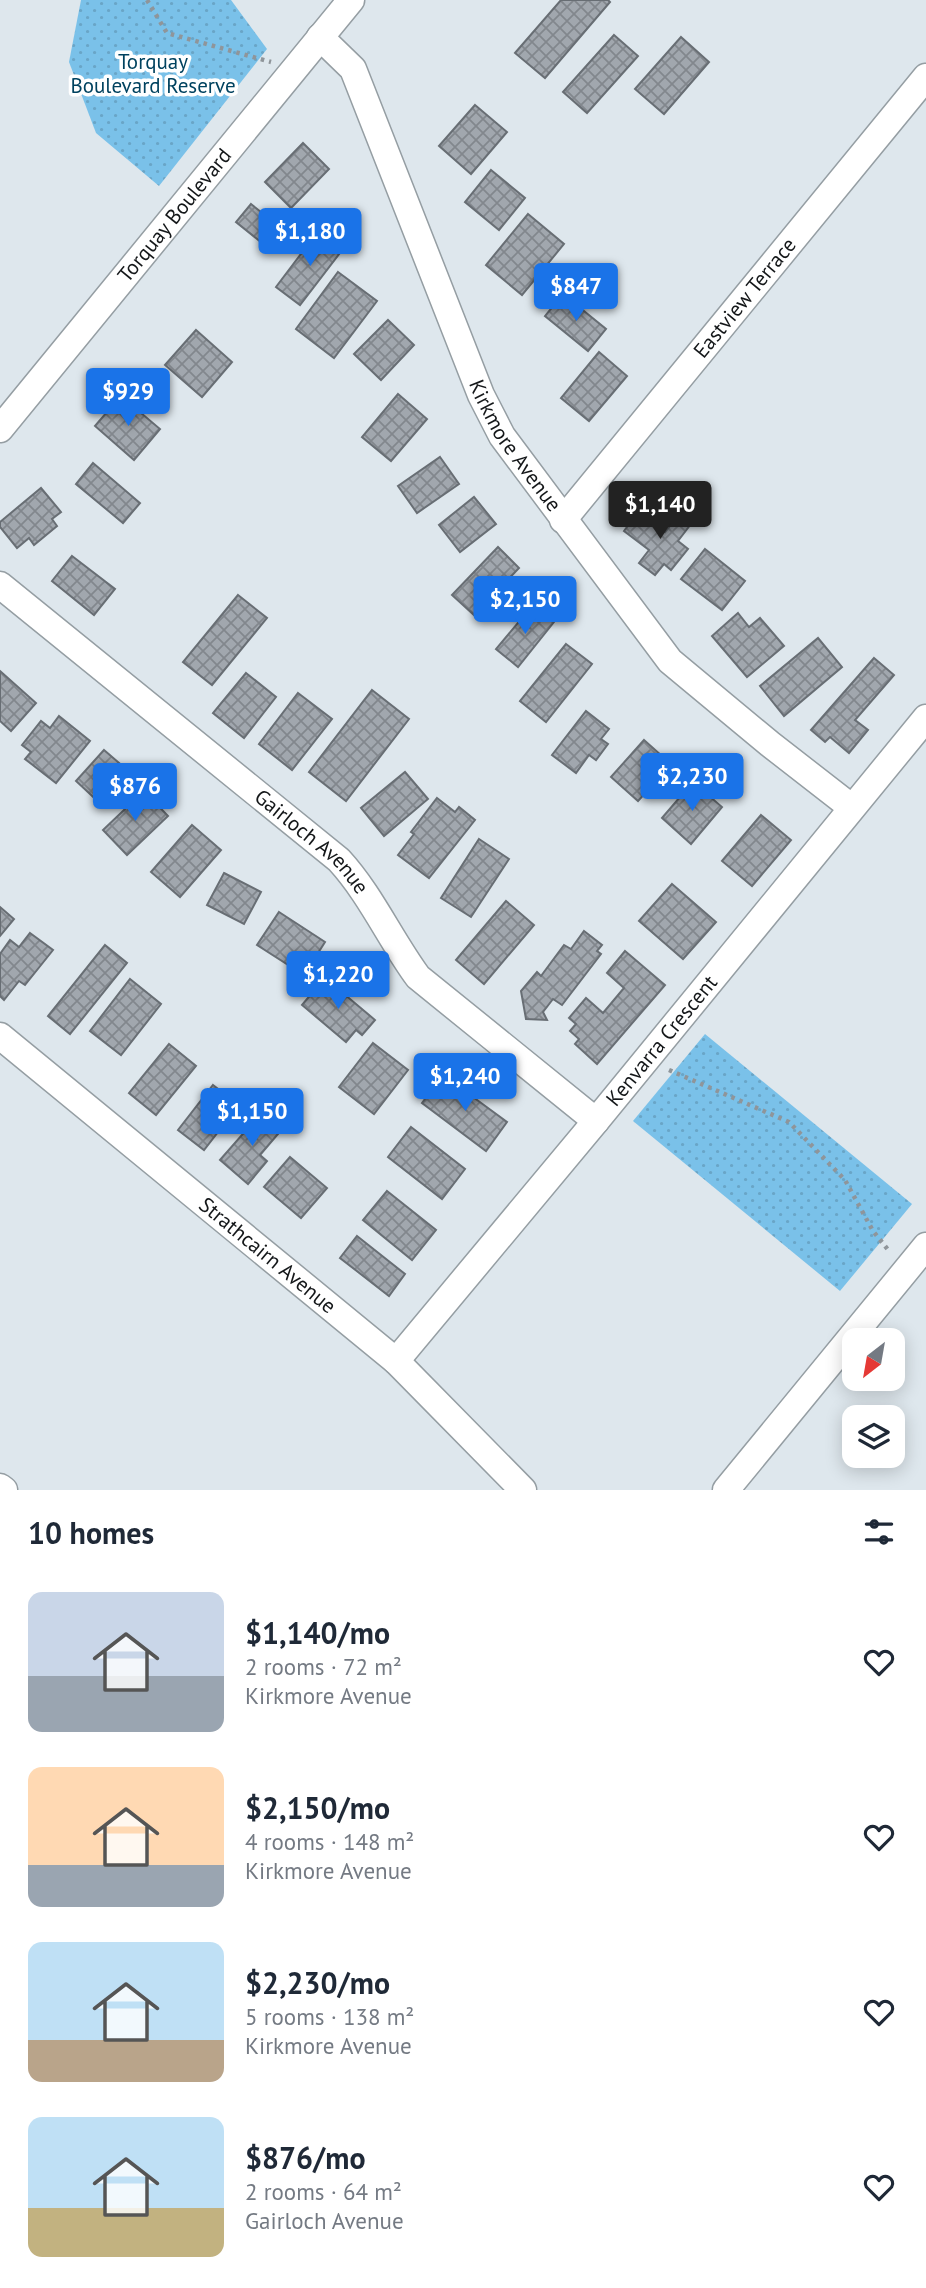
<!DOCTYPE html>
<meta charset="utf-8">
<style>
:root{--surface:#fff;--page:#f2f2f3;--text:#1f2937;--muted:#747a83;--accent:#1a73e8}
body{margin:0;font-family:"PT Sans",sans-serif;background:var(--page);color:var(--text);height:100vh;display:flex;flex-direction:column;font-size:26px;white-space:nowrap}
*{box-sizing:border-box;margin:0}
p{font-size:23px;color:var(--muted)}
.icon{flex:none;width:38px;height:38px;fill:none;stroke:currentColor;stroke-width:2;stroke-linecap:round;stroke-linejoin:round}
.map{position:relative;height:1490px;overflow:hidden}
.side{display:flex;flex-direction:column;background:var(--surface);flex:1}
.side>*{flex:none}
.needle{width:46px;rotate:211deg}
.tools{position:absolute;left:842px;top:1328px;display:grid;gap:14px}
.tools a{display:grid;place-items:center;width:63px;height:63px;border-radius:14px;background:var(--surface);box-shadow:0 4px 18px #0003;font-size:35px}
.price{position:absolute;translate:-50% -60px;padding:0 16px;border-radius:7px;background:var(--accent);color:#fff;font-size:23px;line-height:46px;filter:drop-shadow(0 2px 4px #0008)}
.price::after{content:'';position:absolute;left:50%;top:42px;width:21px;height:16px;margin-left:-10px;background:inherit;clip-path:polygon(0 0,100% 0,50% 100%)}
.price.current{background:#222;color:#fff}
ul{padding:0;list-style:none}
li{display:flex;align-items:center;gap:21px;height:175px;padding:0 28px}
li span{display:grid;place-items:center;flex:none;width:196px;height:140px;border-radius:14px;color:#555}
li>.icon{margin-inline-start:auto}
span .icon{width:84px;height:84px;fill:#fffc;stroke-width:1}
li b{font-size:30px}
h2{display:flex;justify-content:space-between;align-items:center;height:84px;padding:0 28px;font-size:30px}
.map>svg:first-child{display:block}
.park{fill:url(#park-dots)}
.building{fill:url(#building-cross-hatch);stroke:#686e74;stroke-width:2}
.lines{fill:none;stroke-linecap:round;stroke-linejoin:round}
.minor-casing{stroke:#959ea3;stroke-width:29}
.path{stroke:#8f959a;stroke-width:4.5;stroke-dasharray:3.5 5;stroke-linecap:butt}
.minor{stroke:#fff;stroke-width:26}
.labels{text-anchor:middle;stroke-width:7;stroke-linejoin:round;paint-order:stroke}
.park-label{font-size:21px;fill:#00425f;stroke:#fff}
.street-label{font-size:21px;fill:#141719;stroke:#fff}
</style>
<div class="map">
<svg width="926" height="1490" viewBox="0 0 926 1490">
<defs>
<pattern id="park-dots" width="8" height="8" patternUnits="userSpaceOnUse" patternTransform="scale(1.75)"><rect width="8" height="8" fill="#7ac1e9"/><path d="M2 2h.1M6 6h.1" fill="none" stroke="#69a5c7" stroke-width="1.8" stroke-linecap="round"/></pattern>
<pattern id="building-cross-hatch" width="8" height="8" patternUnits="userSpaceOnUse" patternTransform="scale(1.75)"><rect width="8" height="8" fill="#a1a7ae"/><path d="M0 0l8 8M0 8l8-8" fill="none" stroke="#82878d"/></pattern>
</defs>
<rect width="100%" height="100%" fill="#dee7ed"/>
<g class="park">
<path d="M81,0H231L267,49L159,186L96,133L69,62Z"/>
<path d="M705,1034L912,1204L840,1291L633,1121Z"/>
</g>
<g class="building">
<path d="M561,0H608L610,2L545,78L515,53Z"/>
<path d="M614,35L638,56L587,113L563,92Z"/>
<path d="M681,37L709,62L664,114L635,89Z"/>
<path d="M475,105L507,132L471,174L439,146Z"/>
<path d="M303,143L329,169L291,208L265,182Z"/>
<path d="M491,170L525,198L499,230L465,202Z"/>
<path d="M251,204L282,229L267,247L236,222Z"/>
<path d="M528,214L564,244L522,295L486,265Z"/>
<path d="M319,230L343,249L300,305L276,287Z"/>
<path d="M338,272L377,301L334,358L296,329Z"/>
<path d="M563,294L606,329L588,351L545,316Z"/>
<path d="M388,320L414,345L381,380L354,354Z"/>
<path d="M196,330L232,362L202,397L165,365Z"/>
<path d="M599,352L627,376L589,421L561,398Z"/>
<path d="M398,394L427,419L391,461L362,437Z"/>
<path d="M121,396L160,429L134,460L95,426Z"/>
<path d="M440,457L459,484L417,513L398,486Z"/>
<path d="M93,463L140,503L123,523L76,484Z"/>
<path d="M41,488L61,512L52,519L57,526L34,545L29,538L17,548L0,527V522Z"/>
<path d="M474,497L496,524L460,552L439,525Z"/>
<path d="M639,511L665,532L682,511L694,520L678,541L688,549L671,570L664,564L655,575L639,563L649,550L624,531Z"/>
<path d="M498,547L519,568L474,615L452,595Z"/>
<path d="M705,549L745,581L722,610L681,579Z"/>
<path d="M72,556L115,589L94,615L52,581Z"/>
<path d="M238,595L267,618L212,685L183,662Z"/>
<path d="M533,605L554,622L518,667L496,649Z"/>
<path d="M738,613L749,627L760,618L784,646L747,677L712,636Z"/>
<path d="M818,638L842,667L784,716L760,686Z"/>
<path d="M566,644L592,664L546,722L520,701Z"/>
<path d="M874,658L894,675L855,720L868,730L849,753L830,737L825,742L811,730Z"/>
<path d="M0,671L36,703L11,731L0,721Z"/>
<path d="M246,673L276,697L244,738L213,713Z"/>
<path d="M372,690L409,719L346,801L309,772Z"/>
<path d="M298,693L332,719L292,770L259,744Z"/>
<path d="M586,711L609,729L601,739L608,744L596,760L589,755L576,773L552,755Z"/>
<path d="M59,716L90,741L56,783L25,759L31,752L22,745L41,721L50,728Z"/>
<path d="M644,740L671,764L638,801L611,777Z"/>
<path d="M104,750L133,775L104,807L76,781Z"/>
<path d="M405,772L428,799L384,836L361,808Z"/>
<path d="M693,782L722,807L691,844L662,818Z"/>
<path d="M144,791L168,816L127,855L103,830Z"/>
<path d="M437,798L455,812L459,807L475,820L429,878L398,855L414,834L411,832Z"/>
<path d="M761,815L791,840L752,886L722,861Z"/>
<path d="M192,825L221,850L180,897L151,872Z"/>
<path d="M479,839L509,859L471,917L441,898Z"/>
<path d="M224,873L261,892L244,924L207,905Z"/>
<path d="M672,884L716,922L683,959L639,921Z"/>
<path d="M506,901L534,925L484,984L456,960Z"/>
<path d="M0,907L14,919L0,936Z"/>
<path d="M279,912L325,942L304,975L257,945Z"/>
<path d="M584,931L602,945L597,951L601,954L562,1005L553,999L543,1012L547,1020L526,1019L521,991L537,972L541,976L564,945L571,949Z"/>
<path d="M30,933L53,950L25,985L19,981L4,1000L0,996V954L10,940L19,947Z"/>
<path d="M105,945L127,963L70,1034L48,1016Z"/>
<path d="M625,951L665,985L597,1064L575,1044L579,1039L570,1031L576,1024L569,1018L586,998L603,1013L624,988L607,973Z"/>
<path d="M325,978L375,1020L362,1035L356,1030L346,1042L302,1005Z"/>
<path d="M130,979L161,1004L121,1055L90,1031Z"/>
<path d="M373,1043L408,1070L374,1114L339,1087Z"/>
<path d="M169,1044L196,1066L156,1115L129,1093Z"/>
<path d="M443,1075L507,1122L486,1151L422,1103Z"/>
<path d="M213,1085L239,1105L204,1150L178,1130Z"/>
<path d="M263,1111L283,1128L260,1155L267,1161L248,1184L220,1160Z"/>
<path d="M411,1127L465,1169L442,1199L388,1157Z"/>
<path d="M290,1157L327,1188L301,1218L264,1187Z"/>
<path d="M387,1191L436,1230L412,1260L363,1220Z"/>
<path d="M357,1236L405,1274L389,1296L340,1258Z"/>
</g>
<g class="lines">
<g class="minor-casing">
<g id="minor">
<path id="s1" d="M320,37L353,69L481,395L502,436L670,661L770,744L851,807"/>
<path id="s2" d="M0,429L351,0"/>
<path id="s3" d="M563,520L926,77"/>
<path id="s4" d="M0,585L339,860C371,895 390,939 418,977L596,1121"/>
<path id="s5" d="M0,1036L396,1361L523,1490"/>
<path id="s6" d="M396,1361L596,1121L926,718"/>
<path d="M0,1487L4,1490"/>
<path d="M726,1490L926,1246"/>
</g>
</g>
<g class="path">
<path d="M147,0L167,33L271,62"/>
<path d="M669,1070L789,1122L845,1180L873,1231L889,1251"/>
</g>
<use href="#minor" class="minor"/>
</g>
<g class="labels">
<g class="park-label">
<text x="153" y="69">Torquay<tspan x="153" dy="24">Boulevard Reserve</tspan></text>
</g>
<g class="street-label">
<text dy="7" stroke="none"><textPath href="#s2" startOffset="276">Torquay Boulevard</textPath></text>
<text dy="7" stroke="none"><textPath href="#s3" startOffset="287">Eastview Terrace</textPath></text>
<text dy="7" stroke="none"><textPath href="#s1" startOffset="457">Kirkmore Avenue</textPath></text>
<text dy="7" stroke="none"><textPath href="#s4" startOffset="404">Gairloch Avenue</textPath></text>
<text dy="7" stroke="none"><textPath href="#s6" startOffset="416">Kenvarra Crescent</textPath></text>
<text dy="7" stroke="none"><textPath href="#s5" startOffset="346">Strathcairn Avenue</textPath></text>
</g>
</g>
</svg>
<div class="tools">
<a><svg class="needle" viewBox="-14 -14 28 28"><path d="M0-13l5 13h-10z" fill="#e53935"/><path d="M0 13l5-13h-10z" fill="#747a83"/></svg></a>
<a><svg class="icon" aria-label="layers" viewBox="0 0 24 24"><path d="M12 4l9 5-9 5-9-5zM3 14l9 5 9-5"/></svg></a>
</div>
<b class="price" style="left:310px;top:268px">$1,180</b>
<b class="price" style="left:576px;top:323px">$847</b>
<b class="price" style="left:128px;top:428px">$929</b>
<b class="price current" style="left:660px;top:541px">$1,140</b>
<b class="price" style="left:525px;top:636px">$2,150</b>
<b class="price" style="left:692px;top:813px">$2,230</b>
<b class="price" style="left:135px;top:823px">$876</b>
<b class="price" style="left:338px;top:1011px">$1,220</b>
<b class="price" style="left:465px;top:1113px">$1,240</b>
<b class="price" style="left:252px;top:1148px">$1,150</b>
</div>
<section class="side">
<h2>10 homes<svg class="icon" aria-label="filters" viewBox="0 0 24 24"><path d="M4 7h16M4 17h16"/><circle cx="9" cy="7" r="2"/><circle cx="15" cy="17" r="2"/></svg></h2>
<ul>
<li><span style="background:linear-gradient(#c9d6e8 60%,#9aa5b1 0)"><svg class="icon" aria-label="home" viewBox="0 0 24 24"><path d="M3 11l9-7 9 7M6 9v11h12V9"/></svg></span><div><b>$1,140/mo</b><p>2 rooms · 72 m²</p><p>Kirkmore Avenue</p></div><svg class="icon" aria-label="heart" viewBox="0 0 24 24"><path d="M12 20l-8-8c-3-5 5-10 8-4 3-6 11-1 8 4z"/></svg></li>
<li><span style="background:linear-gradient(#ffd9b3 70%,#9aa5b1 0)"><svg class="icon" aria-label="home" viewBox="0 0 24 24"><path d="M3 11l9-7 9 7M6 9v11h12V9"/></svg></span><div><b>$2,150/mo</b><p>4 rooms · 148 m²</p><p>Kirkmore Avenue</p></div><svg class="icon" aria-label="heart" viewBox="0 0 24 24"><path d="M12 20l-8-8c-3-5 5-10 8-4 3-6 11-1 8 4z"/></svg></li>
<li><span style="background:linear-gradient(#bfe0f5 70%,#b9a48a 0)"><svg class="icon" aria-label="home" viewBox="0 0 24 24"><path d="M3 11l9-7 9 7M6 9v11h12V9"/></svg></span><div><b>$2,230/mo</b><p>5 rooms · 138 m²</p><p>Kirkmore Avenue</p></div><svg class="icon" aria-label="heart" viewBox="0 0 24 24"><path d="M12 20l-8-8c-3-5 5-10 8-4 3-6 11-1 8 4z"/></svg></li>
<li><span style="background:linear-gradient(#bfe0f5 65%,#c2b280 0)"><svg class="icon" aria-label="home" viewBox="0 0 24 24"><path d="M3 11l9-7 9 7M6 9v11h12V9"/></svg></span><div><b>$876/mo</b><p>2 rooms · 64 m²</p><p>Gairloch Avenue</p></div><svg class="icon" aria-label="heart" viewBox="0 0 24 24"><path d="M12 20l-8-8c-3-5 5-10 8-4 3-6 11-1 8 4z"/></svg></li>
</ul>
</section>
